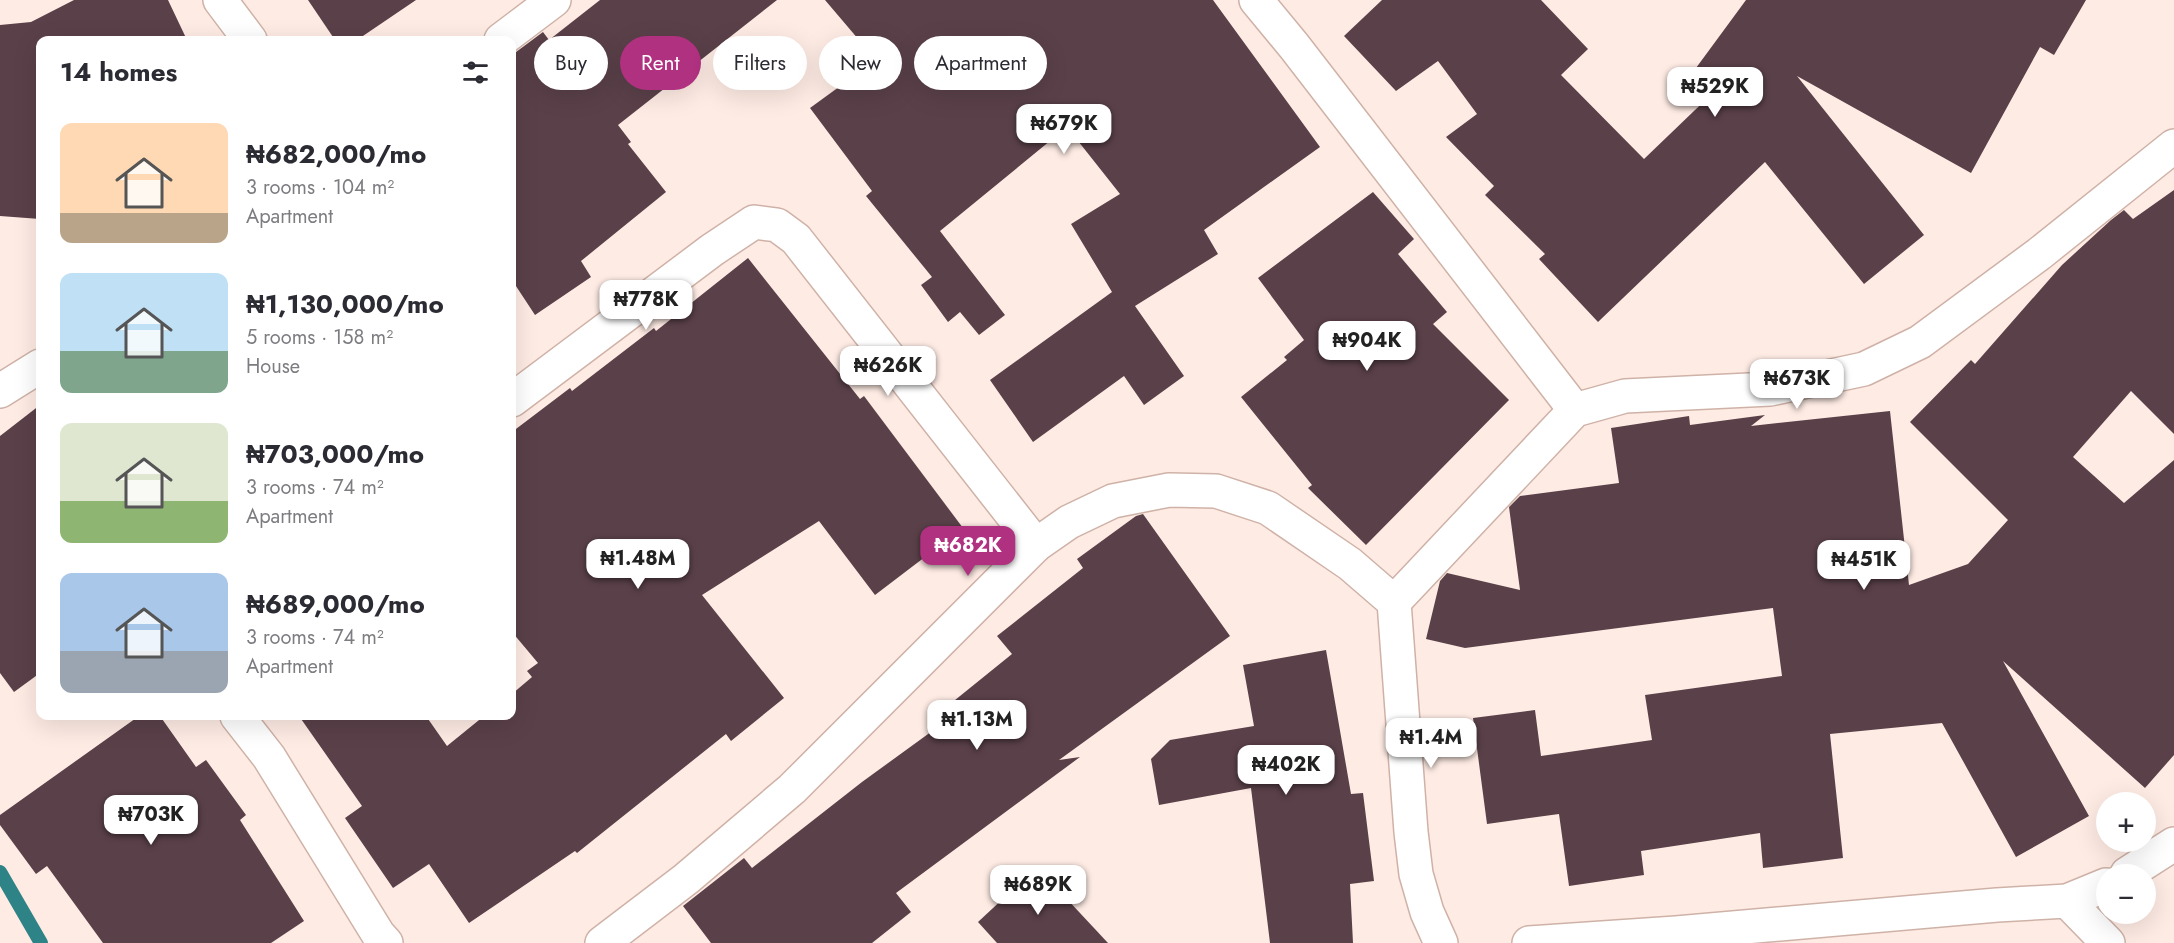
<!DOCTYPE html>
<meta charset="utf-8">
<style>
:root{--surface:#fff;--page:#f2f2f3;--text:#2b2b33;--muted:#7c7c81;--accent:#af317f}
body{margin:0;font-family:Jost,sans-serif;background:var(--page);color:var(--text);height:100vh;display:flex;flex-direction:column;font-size:22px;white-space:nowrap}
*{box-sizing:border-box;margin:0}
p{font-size:20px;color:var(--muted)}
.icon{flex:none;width:33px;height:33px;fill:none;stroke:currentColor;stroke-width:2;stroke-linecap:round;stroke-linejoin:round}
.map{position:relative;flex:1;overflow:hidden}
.sheet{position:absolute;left:36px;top:36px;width:480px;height:684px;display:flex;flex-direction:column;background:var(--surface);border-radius:12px;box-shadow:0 6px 24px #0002}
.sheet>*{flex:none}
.banner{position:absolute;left:534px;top:36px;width:570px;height:54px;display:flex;gap:12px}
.tools{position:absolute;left:2096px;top:792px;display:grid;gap:12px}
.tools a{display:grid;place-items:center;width:60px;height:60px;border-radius:50%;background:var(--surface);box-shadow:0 6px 24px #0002;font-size:30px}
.price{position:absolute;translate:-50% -51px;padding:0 14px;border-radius:12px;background:#fff;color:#222;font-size:20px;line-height:39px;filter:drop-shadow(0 2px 3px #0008)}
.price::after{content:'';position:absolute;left:50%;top:36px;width:18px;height:14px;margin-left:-9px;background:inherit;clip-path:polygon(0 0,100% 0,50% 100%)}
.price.on{background:var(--accent);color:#fff}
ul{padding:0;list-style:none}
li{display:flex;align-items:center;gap:18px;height:150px;padding:0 24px}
li span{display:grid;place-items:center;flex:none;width:168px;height:120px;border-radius:12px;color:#555}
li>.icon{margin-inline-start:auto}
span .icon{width:72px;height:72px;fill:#fffc;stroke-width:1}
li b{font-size:26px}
h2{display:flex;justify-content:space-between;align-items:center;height:72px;padding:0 24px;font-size:26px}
.pill{padding:0 21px;border-radius:27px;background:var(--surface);box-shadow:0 6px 24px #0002;font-size:21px;line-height:54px}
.pill.on{background:var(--accent);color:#fff}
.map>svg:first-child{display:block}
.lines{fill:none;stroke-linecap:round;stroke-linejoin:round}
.stream{stroke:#2e8386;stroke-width:14}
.building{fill:#5a4049}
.minor-casing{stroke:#cfb2a7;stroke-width:36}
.minor{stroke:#fff;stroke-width:33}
</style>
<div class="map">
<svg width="2174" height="943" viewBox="0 0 2174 943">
<rect width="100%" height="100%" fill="#feebe4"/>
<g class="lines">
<path class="stream" d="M0,872L41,943"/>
</g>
<g class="building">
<path d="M74,0H168L187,40H40V219L0,216V25L31,22Z"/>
<path d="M308,0H416L357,40H335Z"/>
<path d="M600,0H777L618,125L631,142L628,144L666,192L581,261L591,277L535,315L512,280V55L543,32L549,40Z"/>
<path d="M825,0H1213L1320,147L1204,230L1218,254L1135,306L1184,376L1144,405L1124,376L1033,442L990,380L1112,292L1071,224L1120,194L1067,127L940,231L1005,315L979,335L960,312L948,322L921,285L932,277L866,196L872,191L810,108L876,60Z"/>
<path d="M1382,0H1541L1588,49L1561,75L1644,159L1720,86L1696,68L1746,0H2086L2054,55L2040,47L1971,173L1797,76L1924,235L1864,284L1765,162L1598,322L1539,259L1545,254L1485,195L1494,186L1446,137L1477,114L1438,61L1396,91L1344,36Z"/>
<path d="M2174,190V434L2131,391L2073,457L2124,503L2174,460V755L2145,788L2003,661L2089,816L2016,857L1942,723L1830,734L1843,858L1763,868L1760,833L1641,851L1644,875L1569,886L1559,814L1487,824L1473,718L1535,710L1541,756L1652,740L1645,695L1782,676L1773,608L1465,648L1426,639L1440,581L1447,573L1520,590L1509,507L1520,496L1619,483L1611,428L1689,416L1690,425L1765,415L1751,426L1890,411L1909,585L1968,564L2008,520L1910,422L1971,360L1975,364L2062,265L2111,220L2124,210L2133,219Z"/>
<path d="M1373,192L1414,239L1398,254L1447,312L1433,324L1509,400L1366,545L1308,488L1312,485L1241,397L1287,360L1284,357L1304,340L1258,278Z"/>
<path d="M748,258L860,399L864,396L963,528L875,595L819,521L702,595L784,698L731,741L726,734L577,853L575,851L469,923L429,864L393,888L345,818L362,806L299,716H426L447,746L484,716H512V694L532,677L527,671L538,663L512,632V432L570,388L572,391L654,328L656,331Z"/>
<path d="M40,405V673L14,692L0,673V436Z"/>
<path d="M1143,514L1230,636L1059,760L1080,757L896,893L911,912L872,943H711L683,906L744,858L752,868L862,782L946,721L939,713L1012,654L997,636L1083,568L1077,559L1136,516Z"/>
<path d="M1326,650L1351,794L1363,793L1374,881L1350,884L1353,943H1270L1251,788L1159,805L1151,759L1170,740L1254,726L1243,665Z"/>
<path d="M139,716H160L196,767L206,760L246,815L240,820L304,921L271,943H103L47,866L36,874L0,825V815Z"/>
<path d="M1037,867L1108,943H997L978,922Z"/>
</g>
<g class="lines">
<g class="minor-casing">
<g id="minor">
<path d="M220,0L250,40"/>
<path d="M1256,0L1294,46L1575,410"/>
<path d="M501,40L554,0"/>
<path d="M0,391L40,366"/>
<path d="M512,400L712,250L754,222L777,225L796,239L1036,545"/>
<path d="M1394,602L1575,410L1625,396L1770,389L1864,369L1920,342L2039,254L2174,146"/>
<path d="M237,716L269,757L378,934L386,943"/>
<path d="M2127,874L2174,844"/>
<path d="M2067,901L2108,943"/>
<path d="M602,943L686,879L792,789L1036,545L1069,522L1113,501L1169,490L1216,491L1268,508L1350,564L1394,602L1411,832L1416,874L1427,912L1441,943"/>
<path d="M1529,943L1676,933L1997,905L2067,901L2106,885"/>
</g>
</g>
<use href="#minor" class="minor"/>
</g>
</svg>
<div class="tools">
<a>+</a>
<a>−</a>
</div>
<b class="price" style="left:1715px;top:118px">₦529K</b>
<b class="price" style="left:1064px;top:155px">₦679K</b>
<b class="price" style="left:646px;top:331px">₦778K</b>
<b class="price" style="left:1367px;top:372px">₦904K</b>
<b class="price" style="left:888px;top:397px">₦626K</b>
<b class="price" style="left:1797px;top:410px">₦673K</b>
<b class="price on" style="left:968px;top:577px">₦682K</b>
<b class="price" style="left:638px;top:590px">₦1.48M</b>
<b class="price" style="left:1864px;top:591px">₦451K</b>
<b class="price" style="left:977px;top:751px">₦1.13M</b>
<b class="price" style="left:1431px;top:769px">₦1.4M</b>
<b class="price" style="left:1286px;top:796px">₦402K</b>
<b class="price" style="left:151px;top:846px">₦703K</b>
<b class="price" style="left:1038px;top:916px">₦689K</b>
<div class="banner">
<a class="pill">Buy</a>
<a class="pill on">Rent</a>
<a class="pill">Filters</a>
<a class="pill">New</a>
<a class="pill">Apartment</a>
</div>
<section class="sheet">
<h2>14 homes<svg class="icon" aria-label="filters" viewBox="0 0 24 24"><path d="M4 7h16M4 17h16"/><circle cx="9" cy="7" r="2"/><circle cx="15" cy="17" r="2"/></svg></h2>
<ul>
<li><span style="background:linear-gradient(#ffd9b3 75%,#b9a48a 0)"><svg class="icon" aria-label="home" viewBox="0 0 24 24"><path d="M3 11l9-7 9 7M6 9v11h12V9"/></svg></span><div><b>₦682,000/mo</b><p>3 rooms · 104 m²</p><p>Apartment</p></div></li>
<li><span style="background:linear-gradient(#bfe0f5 65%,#7fa58c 0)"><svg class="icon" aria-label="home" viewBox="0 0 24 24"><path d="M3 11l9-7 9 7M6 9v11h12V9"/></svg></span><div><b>₦1,130,000/mo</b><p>5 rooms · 158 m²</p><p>House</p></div></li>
<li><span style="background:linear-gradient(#dfe7d0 65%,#8fb573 0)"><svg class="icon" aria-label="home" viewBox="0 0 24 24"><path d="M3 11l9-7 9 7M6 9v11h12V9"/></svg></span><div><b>₦703,000/mo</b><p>3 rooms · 74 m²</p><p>Apartment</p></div></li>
<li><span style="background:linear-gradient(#a9c7e8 65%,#9aa5b1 0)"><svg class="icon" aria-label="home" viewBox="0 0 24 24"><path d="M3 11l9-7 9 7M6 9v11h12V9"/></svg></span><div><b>₦689,000/mo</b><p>3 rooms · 74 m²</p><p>Apartment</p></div></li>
</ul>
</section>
</div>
